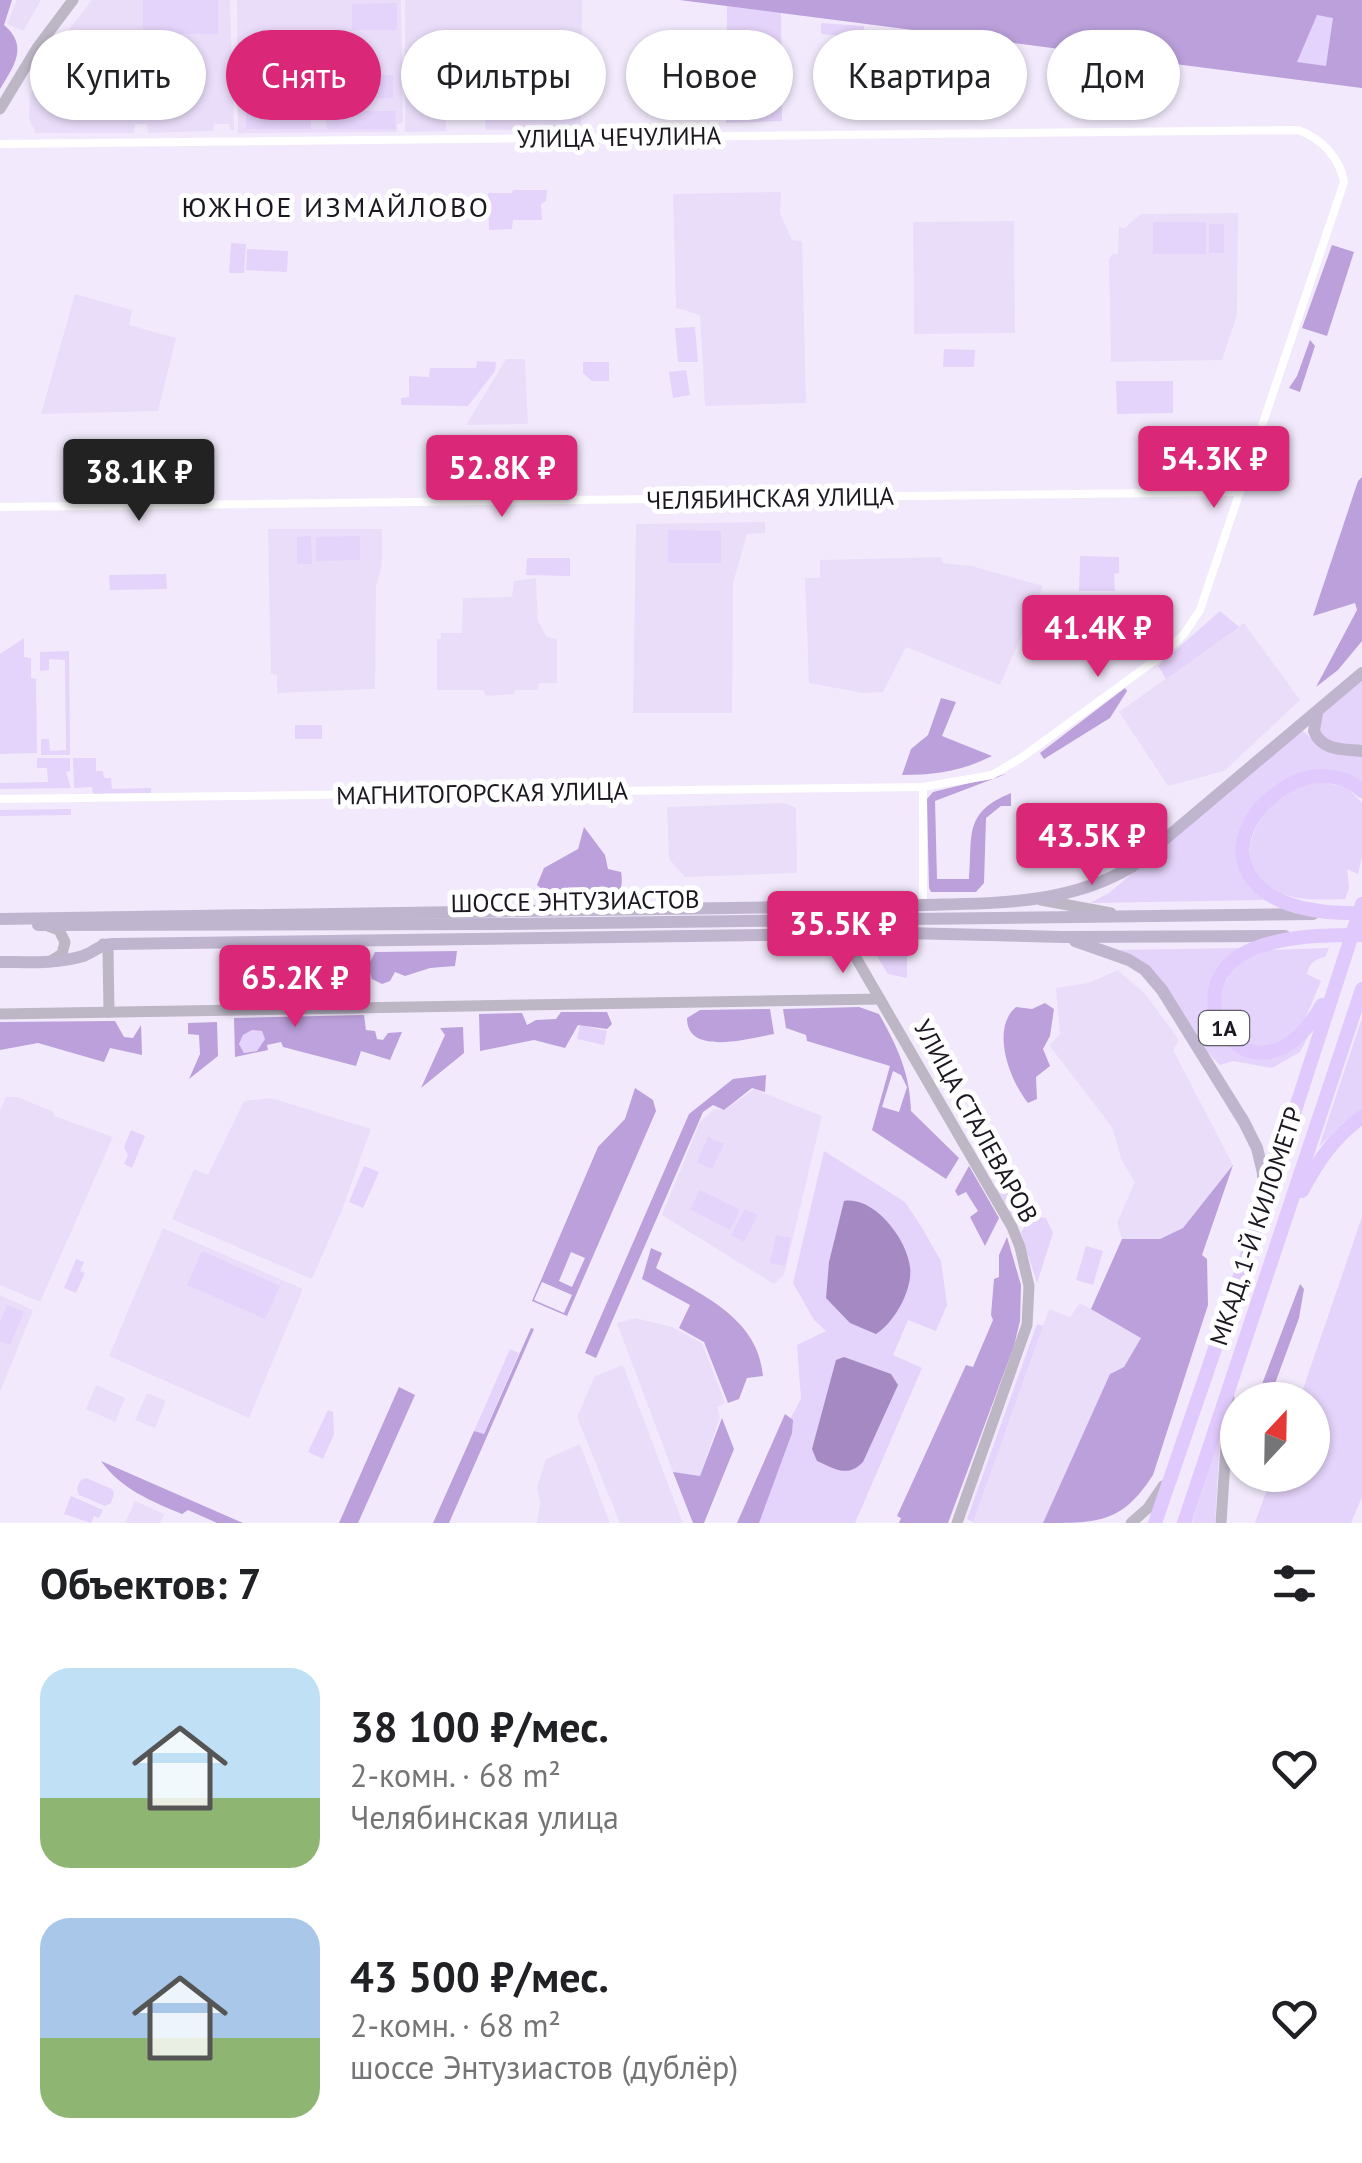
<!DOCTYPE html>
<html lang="ru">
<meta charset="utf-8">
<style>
:root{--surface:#fff;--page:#f6f6f6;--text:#202124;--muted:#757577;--accent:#db2777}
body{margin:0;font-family:"PT Sans",sans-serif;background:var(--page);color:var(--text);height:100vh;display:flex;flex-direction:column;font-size:38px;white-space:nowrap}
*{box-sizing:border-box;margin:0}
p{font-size:32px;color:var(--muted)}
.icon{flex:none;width:55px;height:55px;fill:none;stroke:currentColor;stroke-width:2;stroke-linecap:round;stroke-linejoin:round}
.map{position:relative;height:1523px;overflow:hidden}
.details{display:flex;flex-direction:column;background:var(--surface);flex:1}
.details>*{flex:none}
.guide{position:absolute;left:30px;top:30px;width:1302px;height:90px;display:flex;gap:20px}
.needle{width:65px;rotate:22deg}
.buttons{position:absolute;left:1220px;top:1382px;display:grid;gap:20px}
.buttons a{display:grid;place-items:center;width:110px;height:110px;border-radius:50%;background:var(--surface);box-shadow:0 2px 8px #0004;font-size:50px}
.price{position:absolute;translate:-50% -85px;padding:0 22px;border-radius:10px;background:var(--accent);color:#fff;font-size:32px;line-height:65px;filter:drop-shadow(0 2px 5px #0008)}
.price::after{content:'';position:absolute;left:50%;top:60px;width:30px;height:22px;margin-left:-15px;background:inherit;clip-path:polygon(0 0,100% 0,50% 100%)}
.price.on{background:#222;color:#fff}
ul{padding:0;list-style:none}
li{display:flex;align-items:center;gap:30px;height:250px;padding:0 40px}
li span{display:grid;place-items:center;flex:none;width:280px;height:200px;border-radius:30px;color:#555}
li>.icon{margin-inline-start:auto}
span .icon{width:120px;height:120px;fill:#fffc;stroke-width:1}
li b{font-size:42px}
h2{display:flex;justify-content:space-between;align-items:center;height:120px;padding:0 40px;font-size:42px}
.chip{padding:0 35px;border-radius:45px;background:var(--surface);box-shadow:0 2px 8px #0004;font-size:35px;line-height:90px}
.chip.on{background:var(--accent);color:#fff}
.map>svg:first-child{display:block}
.built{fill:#eaddfa}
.green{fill:#e4d3fa}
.forest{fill:#bba0db;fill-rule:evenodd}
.water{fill:#a489c3}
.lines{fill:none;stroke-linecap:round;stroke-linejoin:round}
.street{stroke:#fff;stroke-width:8}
.secondary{stroke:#bdb6c5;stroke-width:11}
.primary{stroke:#c0b5cf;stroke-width:12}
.highway{stroke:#e0c9fc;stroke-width:14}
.labels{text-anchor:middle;stroke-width:10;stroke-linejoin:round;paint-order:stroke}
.shield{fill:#fff;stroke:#605d64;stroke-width:2.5}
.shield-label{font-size:22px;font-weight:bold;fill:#1c1721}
.street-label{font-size:25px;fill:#1c1721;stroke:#fff}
.neighbourhood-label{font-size:28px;letter-spacing:2.5px;fill:#1c1721;stroke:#fff}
</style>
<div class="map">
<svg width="1362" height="1523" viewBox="0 0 1362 1523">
<rect width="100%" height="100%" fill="#f2eafc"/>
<g class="built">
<path d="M17,0H41L23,31L7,24Z"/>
<path d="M92,0H230L234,130H230L229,124H214L213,131L148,133L147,124H135L134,133H36L29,119L30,96L51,53Z"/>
<path d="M237,0H401L403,123L397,124V132L238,133Z"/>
<path d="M405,0H582L581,130H486L484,113L446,114V131L405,132Z"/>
<path d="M781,192L780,213L792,240L802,241L806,403L705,406L700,315L676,308L673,194Z"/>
<path d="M1238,213L1237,315L1222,360L1111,362L1109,260L1112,254H1118L1119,227L1125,228L1141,214Z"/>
<path d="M1014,221L1015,333L914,334L913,222Z"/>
<path d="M75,294L132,310L129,325L176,338L158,411L41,414Z"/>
<path d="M506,359H525L528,424L466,425Z"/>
<path d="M765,522V533L747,534L733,583L732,713H633L636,524Z"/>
<path d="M268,529H382V564L376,587L375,689L277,693V675L271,674Z"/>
<path d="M942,557V563L972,566L1043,586L1000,685L906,647L883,692L863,693L809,683L805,578H820V560Z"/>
<path d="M536,578L538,621L547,637L557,639V683H539L538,690H515L514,694L485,696L484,690H437V639H441V633H462L463,598L512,597L514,581Z"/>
<path d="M1244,623L1300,700L1224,771L1168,786L1119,712Z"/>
<path d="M785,803L796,808L797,873L685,877L669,859L667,807Z"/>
<path d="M1118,970L1146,995L1179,1040L1173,1050L1233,1165L1183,1228L1160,1239H1122L1117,1223L1135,1182L1122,1161L1112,1127L1049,1045L1060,1034L1056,988L1088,983Z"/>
<path d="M754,1089L822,1116L784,1275L774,1284L662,1215L700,1122L714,1109L725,1110Z"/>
<path d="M6,1097H17L52,1111L54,1116L113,1137L40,1302L0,1285V1111Z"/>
<path d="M271,1098L371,1129L342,1210L312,1279L172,1219L194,1169L208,1175L244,1101Z"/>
<path d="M163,1228L303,1289L249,1418L109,1356Z"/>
<path d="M0,1295L33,1310L0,1392Z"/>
<path d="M1080,1303L1139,1335L1141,1338L1132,1356L1124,1367L1111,1373L1044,1523H972L1049,1309L1070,1317Z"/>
<path d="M635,1318L672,1327L702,1343L725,1403L717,1407L720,1417L700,1476L673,1472L617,1323Z"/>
<path d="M623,1365L682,1521V1523H620L577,1417L595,1376Z"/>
<path d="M96,1385L125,1398L115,1422L86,1409Z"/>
<path d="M147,1393L166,1401L155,1428L135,1420Z"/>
<path d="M580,1444L610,1523H537L540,1503L537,1488L546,1459Z"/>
<path d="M135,1501L164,1514L160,1523H125Z"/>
</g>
<g class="green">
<rect x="143" y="0" width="75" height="34"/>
<path d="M680,0H1362V88L781,13L782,121L726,123L727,6Z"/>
<path d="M397,3V30H352V4Z"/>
<path d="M821,23L864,26V38L821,34Z"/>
<path d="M366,75H393V98L367,99Z"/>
<path d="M302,99H311V129H246V100H255V106H301Z"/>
<path d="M326,111H395L396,129H327Z"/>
<path d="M513,190H547L546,201L541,204L542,220H513L512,229L489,230L488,193H512Z"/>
<rect x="1153" y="222" width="53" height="32"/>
<rect x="1209" y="224" width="15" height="29"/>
<path d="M231,243L246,244L244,273H229Z"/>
<path d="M247,249L288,251L287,272L246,270Z"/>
<path d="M695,327L698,362H678L675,328Z"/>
<path d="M944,349L975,350L974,367H943Z"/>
<path d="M477,361L496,362L495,371L468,406L401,405V398L409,397V376L429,377L430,368H476Z"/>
<path d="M583,362H609V381H592L583,373Z"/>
<path d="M686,370L690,395L673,398L669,372Z"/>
<path d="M1116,381H1173V413L1117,414Z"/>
<path d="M668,530L721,531V563H668Z"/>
<path d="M311,536L312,564H297V537Z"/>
<path d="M360,536V560L316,561V537Z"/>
<path d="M1080,556L1119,557V573L1114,574L1115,591H1079Z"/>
<path d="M527,558H570V576L526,575Z"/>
<path d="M166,574L167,589L110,590L109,575Z"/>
<path d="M1220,611L1239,627L1166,679L1158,666Z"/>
<path d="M24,638V657L31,658V678L36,679L37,753L0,754V654Z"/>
<path d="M69,651L70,755H41V739H49L50,751L66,750L65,660L49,659V670L40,671V652Z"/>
<path d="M1362,678V748L1335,745L1320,737L1321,713Z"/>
<rect x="295" y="725" width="27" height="14"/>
<path d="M1302,730L1316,743L1362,754V783C1329,757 1279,772 1255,804C1247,814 1244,828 1239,841L1264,900L1090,903L1109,893Z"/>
<path d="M37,758H70V771L66,772L71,788L0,789V783L48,782L47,768H37Z"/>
<path d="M73,758H96V771H103L104,778H111L112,789L151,788V793L93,794L92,787L74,788Z"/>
<path d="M1319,782L1347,787L1362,803V856L1358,874L1347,869L1349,888L1345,899C1318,900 1285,902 1263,882C1232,854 1262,807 1289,790C1298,785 1309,784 1319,782Z"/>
<path d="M71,809V815L0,816V810Z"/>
<path d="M901,940L907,945V978L888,974L873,950L879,942Z"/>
<path d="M1240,948L1211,985L1238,1050L1301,1041L1311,1031L1300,1052L1272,1068L1233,1061L1220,1065L1202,1047L1163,987L1114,950Z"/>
<path d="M1329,948L1325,957C1315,959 1309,963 1307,974L1321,981L1301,1029L1266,1050L1235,1038L1216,1001L1235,963L1270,950Z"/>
<path d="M1362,1018V1111L1344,1122L1319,1147Z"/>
<path d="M580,1025L607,1031L604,1045L577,1039Z"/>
<path d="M252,1030L262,1031L265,1039L257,1051L244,1053L239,1044L243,1035Z"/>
<path d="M131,1130L145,1136L132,1168L124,1164L128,1155L124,1147Z"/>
<path d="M708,1137L724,1144L712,1169L697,1162Z"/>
<path d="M824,1151L905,1202L921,1226L941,1261L947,1305L936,1331L908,1320L893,1355L922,1368L855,1523H746L789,1421L801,1399L797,1345L826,1331L814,1320L793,1283Z"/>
<path d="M364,1166L379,1172L363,1208L349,1202Z"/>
<path d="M999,1188L1030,1206L1031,1207L1015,1221L996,1189Z"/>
<path d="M700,1190L740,1210L730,1230L690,1209Z"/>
<path d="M745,1209L758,1215L744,1242L731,1235Z"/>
<path d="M1037,1217L1046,1218L1053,1233L1037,1283L1021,1233L1027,1222Z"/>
<path d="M1362,1217V1497L1351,1523H1255L1272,1475H1312L1313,1408L1318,1402L1301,1395Z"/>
<path d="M776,1235L791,1238L785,1266L770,1263Z"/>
<path d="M1086,1246L1103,1251L1093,1285L1076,1280Z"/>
<path d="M202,1251L280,1286L265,1319L187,1285Z"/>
<path d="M76,1259L84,1262L80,1271L85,1273L76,1293L64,1288Z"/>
<path d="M7,1305L24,1312L10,1345L0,1341V1322Z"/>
<path d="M1037,1324L1043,1326L973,1522L967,1519Z"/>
<path d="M510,1349L519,1353L483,1435L474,1431Z"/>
<path d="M328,1410L333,1412L334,1434L323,1459L308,1452Z"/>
<path d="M1220,1436L1215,1523H1192Z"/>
<path d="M86,1478L112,1489L114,1494L111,1503L105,1506L79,1495L77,1489L80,1481Z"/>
<path d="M71,1496L103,1510L99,1518L94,1516L91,1523L64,1514Z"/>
</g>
<g class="forest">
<path d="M0,0H12L4,25C29,46 14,66 0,89Z"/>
<path d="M680,0H1362V88ZM1317,15L1333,18L1326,66L1297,62Z"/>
<path d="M1332,245L1354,252L1327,336L1302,328Z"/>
<path d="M1310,340L1315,346L1300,392L1289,388L1297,376Z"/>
<path d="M1362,477V641L1338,670L1316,687L1357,610L1355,603L1313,616L1358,481Z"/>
<path d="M1125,688L1127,691L1110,718L1044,759L1040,753Z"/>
<path d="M941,698L956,702L942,736L992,756C962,771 936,775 902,775L911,749L928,735Z"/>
<path d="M1006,774L935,801L937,879H969C973,834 963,813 1011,793V806H1001L986,818L984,883L976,892H931L929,888L927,799L933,792Z"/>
<path d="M584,827L605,855L608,869L621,872C627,905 599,896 580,890C571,887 555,892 545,892L537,885L544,868L578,849Z"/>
<path d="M457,951L455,966L430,968L405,976L395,972L390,981L382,984L372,979L368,966L375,952Z"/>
<path d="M1045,1003L1054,1009L1050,1036L1043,1049L1050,1066L1036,1077L1037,1099L1028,1103C1010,1081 990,1029 1016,1007L1032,1009Z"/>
<path d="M859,1007L879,1014C897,1046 910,1073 911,1111L959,1158L946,1179L872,1130L890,1066L807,1041L806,1035L786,1028L783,1009ZM893,1071L901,1075L907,1087L899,1112L882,1107Z"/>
<path d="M770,1009L774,1034C750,1038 687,1057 687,1018L700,1010Z"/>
<path d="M561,1012H607L612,1024L607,1029L578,1025L565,1048L534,1040L480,1051L479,1014L522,1013L527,1025L536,1020L556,1019Z"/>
<path d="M364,1015L366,1030L375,1031L377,1039L383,1040L388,1033L402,1032L390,1060L361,1051L356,1066L283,1047L281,1042L267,1045L268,1050L235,1057L234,1018ZM252,1030L262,1031L265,1039L257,1051L244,1053L239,1044L243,1035Z"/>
<path d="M115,1021L124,1037L133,1038L141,1025L142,1055L110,1048L104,1062L38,1043L0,1050V1022Z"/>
<path d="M217,1022L218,1056L189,1079L200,1054L199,1035L188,1034V1023Z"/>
<path d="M463,1027L464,1053L421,1088L445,1035L440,1028Z"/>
<path d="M766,1075L765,1092L752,1088L724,1110L713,1105L703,1112L596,1358L585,1353L689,1114L733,1079Z"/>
<path d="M635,1088L653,1100L656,1111L567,1316L532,1301L598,1147L625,1119ZM571,1252L585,1258L572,1287L559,1281ZM542,1282L572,1295L564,1313L534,1300Z"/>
<path d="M1233,1165L1202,1255L1207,1259L1208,1305L1153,1475C1122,1523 1099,1523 1043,1523L1110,1374L1124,1367L1141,1338L1091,1309L1122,1239H1160L1183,1228Z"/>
<path d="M969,1166L999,1218L985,1246L970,1217L978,1211L966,1192L958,1196L955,1191Z"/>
<path d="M1007,1237L1021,1285L1020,1321L1014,1346L948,1523H899L901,1518L897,1516L966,1365L973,1367L993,1320L991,1315L994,1279L999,1277V1255Z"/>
<path d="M651,1248L662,1253L656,1268C701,1295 758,1317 763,1376L747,1378L739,1399L728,1403L704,1342L679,1328L690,1305L642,1279Z"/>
<path d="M1300,1284L1304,1289L1299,1318L1269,1400H1256Z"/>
<path d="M531,1328L534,1329L449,1523H433L474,1431L484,1434Z"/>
<path d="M399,1387L415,1395L358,1523H339Z"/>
<path d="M785,1414L793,1420L792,1433L759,1523H737Z"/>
<path d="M722,1418L734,1449L704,1523H693L673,1472L700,1476Z"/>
<path d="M101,1461L243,1523H217L188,1510L182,1514C151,1501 121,1489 101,1461Z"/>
</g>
<g class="water">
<path d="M844,1201C874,1196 907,1239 910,1267C913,1289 895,1322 876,1334L850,1323L826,1298L829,1262Z"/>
<path d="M844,1357L891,1374L898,1385L863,1462C848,1478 835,1469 817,1461L812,1449L836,1360Z"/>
</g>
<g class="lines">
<g class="street">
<path d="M0,144L1298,130C1321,138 1340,158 1344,182L1200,610L1184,634L1161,656L1021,758L992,775L923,787L0,799"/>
<path d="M0,507L1240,492"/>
<path d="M923,787V905"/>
</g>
<g class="secondary">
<path d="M0,109L37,48L73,0"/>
<path d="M1041,900L1111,913"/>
<path d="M845,925L848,944L1012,1227L1020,1247L1029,1286L1027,1325L957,1523"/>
<path d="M48,926L59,930L65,942L62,954L51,961"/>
<path d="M103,944L108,950L109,1012"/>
<path d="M0,1014L880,999"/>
<path d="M1131,1523L1148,1508L1163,1486"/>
<path d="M1221,1523L1229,1398"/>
</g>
<g class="primary">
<path d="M1317,713L1314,731C1322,751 1343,749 1362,751"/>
<path d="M0,919L923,905C996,903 1068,905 1133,866L1362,673"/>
<path d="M38,925L503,924L1313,914"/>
<path d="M1075,941L1129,960L1145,970L1162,990L1244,1122L1257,1148L1263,1173V1200"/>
<path d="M0,962C27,962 56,964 83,956C94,952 100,944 113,944L904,933L1063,937L1285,936"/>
</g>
<g class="highway">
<path d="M1362,791C1351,780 1336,776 1320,776C1275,777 1219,837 1253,880C1276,910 1328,914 1362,913"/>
<path d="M1322,1005C1254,1125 1159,985 1255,948C1290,935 1326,935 1362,935"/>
<path d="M1302,1191C1318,1161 1334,1137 1362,1117"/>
<path d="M1155,1523L1263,1209L1362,904"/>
<path d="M1184,1523L1362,989"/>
</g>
</g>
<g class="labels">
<rect class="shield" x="1199" y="1011" width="50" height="34" rx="8"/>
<g class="shield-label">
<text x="1224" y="1036">1A</text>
</g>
<g class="street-label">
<text transform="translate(619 137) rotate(-1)" y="9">УЛИЦА ЧЕЧУЛИНА</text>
<text transform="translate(770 498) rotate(-1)" y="9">ЧЕЛЯБИНСКАЯ УЛИЦА</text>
<text transform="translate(482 793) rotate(-1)" y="9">МАГНИТОГОРСКАЯ УЛИЦА</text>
<text transform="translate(575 901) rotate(-1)" y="9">ШОССЕ ЭНТУЗИАСТОВ</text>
<text transform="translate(976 1121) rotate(61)" y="9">УЛИЦА СТАЛЕВАРОВ</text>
<text transform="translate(1256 1226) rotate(-72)" y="9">МКАД, 1-Й КИЛОМЕТР</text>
</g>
<g class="neighbourhood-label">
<text x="336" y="217">ЮЖНОЕ ИЗМАЙЛОВО</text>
</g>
</g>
</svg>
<div class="buttons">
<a><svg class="needle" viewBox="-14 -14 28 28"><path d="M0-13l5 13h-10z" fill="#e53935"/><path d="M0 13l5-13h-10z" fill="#757577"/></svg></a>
</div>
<b class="price" style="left:1214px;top:511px">54.3K ₽</b>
<b class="price" style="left:502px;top:520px">52.8K ₽</b>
<b class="price on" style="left:139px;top:524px">38.1K ₽</b>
<b class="price" style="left:1098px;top:680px">41.4K ₽</b>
<b class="price" style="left:1092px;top:888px">43.5K ₽</b>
<b class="price" style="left:843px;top:976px">35.5K ₽</b>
<b class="price" style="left:295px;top:1030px">65.2K ₽</b>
<div class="guide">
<a class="chip">Купить</a>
<a class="chip on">Снять</a>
<a class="chip">Фильтры</a>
<a class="chip">Новое</a>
<a class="chip">Квартира</a>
<a class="chip">Дом</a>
</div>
</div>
<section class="details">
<h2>Объектов: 7<svg class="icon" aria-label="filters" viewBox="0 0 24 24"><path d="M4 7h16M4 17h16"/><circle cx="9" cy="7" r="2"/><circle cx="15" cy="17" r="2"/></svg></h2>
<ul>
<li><span style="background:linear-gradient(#bfe0f5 65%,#8fb573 0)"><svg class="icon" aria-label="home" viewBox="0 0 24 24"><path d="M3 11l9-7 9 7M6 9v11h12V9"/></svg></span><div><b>38 100 ₽/мес.</b><p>2-комн. · 68 m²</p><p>Челябинская улица</p></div><svg class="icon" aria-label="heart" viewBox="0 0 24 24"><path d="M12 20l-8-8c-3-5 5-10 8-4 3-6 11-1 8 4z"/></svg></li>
<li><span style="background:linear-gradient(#a9c7e8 60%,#8fb573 0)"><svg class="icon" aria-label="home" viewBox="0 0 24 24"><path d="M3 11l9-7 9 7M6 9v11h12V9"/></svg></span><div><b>43 500 ₽/мес.</b><p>2-комн. · 68 m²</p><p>шоссе Энтузиастов (дублёр)</p></div><svg class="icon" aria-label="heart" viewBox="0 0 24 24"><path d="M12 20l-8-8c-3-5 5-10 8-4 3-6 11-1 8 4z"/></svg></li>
</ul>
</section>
